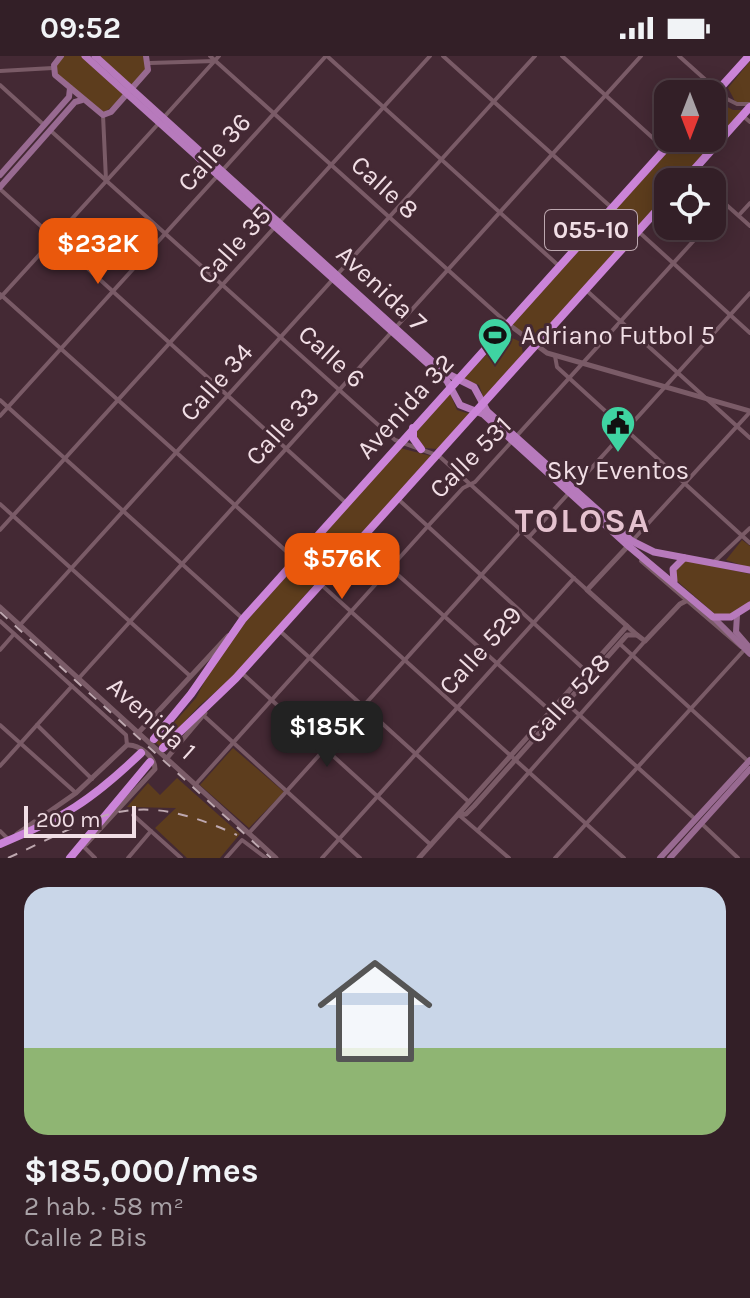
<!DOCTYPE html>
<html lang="es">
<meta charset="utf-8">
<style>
:root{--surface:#331f27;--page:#3b272f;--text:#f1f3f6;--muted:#a9a2a7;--line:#4e3d44;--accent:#ea580c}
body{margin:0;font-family:Karla,sans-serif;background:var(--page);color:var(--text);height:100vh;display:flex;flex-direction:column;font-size:30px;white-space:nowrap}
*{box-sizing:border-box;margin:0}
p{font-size:26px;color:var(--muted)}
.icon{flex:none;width:44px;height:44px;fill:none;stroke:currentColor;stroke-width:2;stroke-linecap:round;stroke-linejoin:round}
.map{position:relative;height:802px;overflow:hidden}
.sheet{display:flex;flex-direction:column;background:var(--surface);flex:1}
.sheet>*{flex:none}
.needle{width:52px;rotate:180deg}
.fabs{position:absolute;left:654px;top:24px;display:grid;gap:16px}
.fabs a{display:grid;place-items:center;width:72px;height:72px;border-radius:16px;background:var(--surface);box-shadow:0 4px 20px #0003,0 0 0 2px var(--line);font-size:40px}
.scale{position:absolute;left:24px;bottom:20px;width:112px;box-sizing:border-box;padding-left:8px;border:4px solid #f1dee5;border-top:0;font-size:22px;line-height:28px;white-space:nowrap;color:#f1dee5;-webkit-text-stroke:6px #442934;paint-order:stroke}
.price{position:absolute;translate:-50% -68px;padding:0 18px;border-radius:16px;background:var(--accent);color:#fff;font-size:26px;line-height:52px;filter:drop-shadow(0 2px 4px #0008)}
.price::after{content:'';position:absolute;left:50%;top:48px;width:24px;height:18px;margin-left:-12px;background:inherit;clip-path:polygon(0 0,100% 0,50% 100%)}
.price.active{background:#222;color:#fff}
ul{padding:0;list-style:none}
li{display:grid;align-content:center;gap:16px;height:424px;padding:0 24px}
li+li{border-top:2px solid var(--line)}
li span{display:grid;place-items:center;height:248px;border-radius:24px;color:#555}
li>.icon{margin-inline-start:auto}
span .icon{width:144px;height:144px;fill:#fffc;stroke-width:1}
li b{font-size:34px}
.status{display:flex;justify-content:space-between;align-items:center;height:56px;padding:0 40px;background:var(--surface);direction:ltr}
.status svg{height:22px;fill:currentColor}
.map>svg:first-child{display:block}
.green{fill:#5d3d1d}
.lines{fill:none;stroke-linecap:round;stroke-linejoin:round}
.minor{stroke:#7a5b67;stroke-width:4}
.tertiary{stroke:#7a5b67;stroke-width:5}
.secondary{stroke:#986a91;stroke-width:6}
.primary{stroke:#b77abc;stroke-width:7}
.trunk{stroke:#cb84d8;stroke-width:8}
.rail{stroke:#bea8b0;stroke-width:2;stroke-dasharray:10 10;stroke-linecap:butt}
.labels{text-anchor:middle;stroke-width:6;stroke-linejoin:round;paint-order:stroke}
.shield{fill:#442934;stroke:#bda8b0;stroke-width:2}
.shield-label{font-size:24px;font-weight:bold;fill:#f1dee5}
.street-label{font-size:26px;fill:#f1dee5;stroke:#442934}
.poi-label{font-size:26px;fill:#f1dee5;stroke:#442934;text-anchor:start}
.district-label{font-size:34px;font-weight:bold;letter-spacing:2px;fill:#e5c2cf;stroke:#442934}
</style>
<div class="status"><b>09:52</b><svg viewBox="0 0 49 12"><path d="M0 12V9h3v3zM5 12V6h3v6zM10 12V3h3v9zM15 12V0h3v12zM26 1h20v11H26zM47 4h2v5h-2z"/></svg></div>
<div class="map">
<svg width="750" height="802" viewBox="0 0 750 802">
<rect width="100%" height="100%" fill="#442934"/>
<g class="green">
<path d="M64,0H82L122,36V42L104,57L56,18V9Z"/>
<path d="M98,0H143L147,15L135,28H129Z"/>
<path d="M750,5V47H736L728,32Z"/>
<path d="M718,46L733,54H744L680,126H668V139L534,288L512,269L680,82H712V48Z"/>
<path d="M505,279L521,286L523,298L484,343L479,329L463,323Z"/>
<path d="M450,337L457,354L470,358L437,393L425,392L417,382V375Z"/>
<path d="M400,392L431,400L320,524L303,510L294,509Z"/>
<path d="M742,484L750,490V512L726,504Z"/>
<path d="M684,504L750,518V546L734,558L716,559L676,524L675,515Z"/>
<path d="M290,516H298L314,529L232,622L199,650L161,691L156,687L196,642L220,595Z"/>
<path d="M233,692L284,736L249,772L200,729Z"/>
<path d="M177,722L240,778L220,802H187L155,772L176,752L127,751L148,727L160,739Z"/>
</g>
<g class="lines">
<g class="minor">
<path d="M210,0L507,267"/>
<path d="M327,0L559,210"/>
<path d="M443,0L612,152"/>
<path d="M562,0L664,92"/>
<path d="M679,0L727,43L737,48H750"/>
<path d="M150,7L215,5"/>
<path d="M0,15L53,12"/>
<path d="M0,29L44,69"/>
<path d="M103,59L106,124"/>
<path d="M165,60L219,0"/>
<path d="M743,60L750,66"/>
<path d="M51,75L395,384L439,400L587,534"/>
<path d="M693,118L701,126"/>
<path d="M0,133L345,446"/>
<path d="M712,136L750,170"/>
<path d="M739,159L750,147"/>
<path d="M712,164L726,148"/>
<path d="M639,176L750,277"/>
<path d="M586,234L750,382"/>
<path d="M0,238L296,504"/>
<path d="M0,242L159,67"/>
<path d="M555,300L557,311L750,487"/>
<path d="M0,344L243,563"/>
<path d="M0,360L326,0"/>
<path d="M398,443L586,615"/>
<path d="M0,448L189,619"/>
<path d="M0,474L430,0"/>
<path d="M529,481L750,237"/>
<path d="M633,484L750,356"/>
<path d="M361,486L555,659"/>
<path d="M641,505L741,591"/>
<path d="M714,506L750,472"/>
<path d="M291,512L305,514L624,802"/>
<path d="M0,565L126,679L127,689"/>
<path d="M20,569L535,0"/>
<path d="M280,575L469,746"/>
<path d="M620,588L749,706"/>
<path d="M0,594L14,578"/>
<path d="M243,618L431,789"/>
<path d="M79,622L641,0"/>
<path d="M565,646L695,763"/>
<path d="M203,659L360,802"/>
<path d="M0,669L76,737"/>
<path d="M37,669L92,723"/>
<path d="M0,710L72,630"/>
<path d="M196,728L428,470L463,432L475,426L707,170"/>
<path d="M133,759L181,802"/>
<path d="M459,759L509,802"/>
<path d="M702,768L738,802"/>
<path d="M478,774L645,585"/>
<path d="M0,775L9,784"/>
<path d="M249,777L521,475"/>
<path d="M84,791L95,802"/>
<path d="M128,802L151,775"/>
<path d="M226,802L242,784L266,802"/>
<path d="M322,802L574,522"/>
<path d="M555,802L746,592"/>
</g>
<g class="tertiary">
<path d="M508,268L547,297L750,355"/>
<path d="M628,490L587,534L637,579L645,585L680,548L692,542"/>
<path d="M0,551L276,802"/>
<path d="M139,676L228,580"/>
<path d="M167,702L205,657"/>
<path d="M459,759L466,758L474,750L627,579H637"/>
<path d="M17,778L76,737L127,689C139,688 155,701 155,713L86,788"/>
<path d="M419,802L627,570"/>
</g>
<g class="secondary">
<path d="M61,0L54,9L55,19L103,59L111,56L148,14L146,0"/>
<path d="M0,119L69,41L70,32"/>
<path d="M0,131L75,46L82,44"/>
<path d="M737,559L736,576L750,592"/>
<path d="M713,561L750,598"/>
<path d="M660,802L750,704"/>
<path d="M670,802L750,713"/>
</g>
<g class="primary">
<path d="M85,0L447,325L460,349L483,358L625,487L713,561H731L750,549"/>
<path d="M95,0L444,316L474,331L487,355L632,485L654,496L750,514"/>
<path d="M674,525L673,513L684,502"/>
</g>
<g class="trunk">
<path d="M712,41L749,0"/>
<path d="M683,126L750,51"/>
<path d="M413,372V382L421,393"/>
<path d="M154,683L191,638L243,563L675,82"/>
<path d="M163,692L236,622L668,142"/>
<path d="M0,788C63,762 91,745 141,697"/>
<path d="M70,802L150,706"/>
</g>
<g class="rail">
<path d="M0,556L271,802"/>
<path d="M8,802C104,758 132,731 237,779"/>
</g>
</g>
<defs>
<g id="stadium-pin" transform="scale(1.8)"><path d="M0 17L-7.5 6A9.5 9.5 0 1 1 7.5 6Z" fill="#3fd4a2" stroke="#442934"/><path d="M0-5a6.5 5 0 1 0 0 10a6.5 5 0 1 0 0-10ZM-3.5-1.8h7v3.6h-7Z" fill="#111"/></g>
<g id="civic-pin" transform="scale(1.8)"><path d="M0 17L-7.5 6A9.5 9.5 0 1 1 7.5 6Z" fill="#3fd4a2" stroke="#442934"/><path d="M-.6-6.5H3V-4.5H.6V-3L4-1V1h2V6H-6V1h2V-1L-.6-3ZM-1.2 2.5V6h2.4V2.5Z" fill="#111"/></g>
</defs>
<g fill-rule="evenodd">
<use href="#stadium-pin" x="495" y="279"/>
<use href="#civic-pin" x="618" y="367"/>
</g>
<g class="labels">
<rect class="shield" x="545" y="154" width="92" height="40" rx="6"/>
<g class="shield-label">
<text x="591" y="182">055-10</text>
</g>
<g class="street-label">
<text transform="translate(214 96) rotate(-48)" y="9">Calle 36</text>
<text transform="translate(385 131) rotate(42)" y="9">Calle 8</text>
<text transform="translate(234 189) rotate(-48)" y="9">Calle 35</text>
<text transform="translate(382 232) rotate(43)" y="9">Avenida 7</text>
<text transform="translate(332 300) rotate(42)" y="9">Calle 6</text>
<text transform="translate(216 326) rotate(-48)" y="9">Calle 34</text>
<text transform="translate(405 350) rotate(-48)" y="9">Avenida 32</text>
<text transform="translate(282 370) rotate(-48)" y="9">Calle 33</text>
<text transform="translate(470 401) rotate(-45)" y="9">Calle 531</text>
<text transform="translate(480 594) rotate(-48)" y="9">Calle 529</text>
<text transform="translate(568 642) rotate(-48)" y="9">Calle 528</text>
<text transform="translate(152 662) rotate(42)" y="9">Avenida 1</text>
</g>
<g class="poi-label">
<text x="521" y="288">Adriano Futbol 5</text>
<text x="618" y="423" text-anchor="middle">Sky Eventos</text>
</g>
<g class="district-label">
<text x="583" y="476">TOLOSA</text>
</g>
</g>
</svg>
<div class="fabs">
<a><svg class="needle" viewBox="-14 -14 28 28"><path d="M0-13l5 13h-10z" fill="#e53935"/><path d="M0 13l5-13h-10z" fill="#a9a2a7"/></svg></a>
<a><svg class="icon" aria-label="locate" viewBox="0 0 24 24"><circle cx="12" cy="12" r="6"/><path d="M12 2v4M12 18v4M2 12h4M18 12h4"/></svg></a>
</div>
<div class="scale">200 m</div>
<b class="price" style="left:98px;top:230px">$232K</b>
<b class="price" style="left:342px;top:545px">$576K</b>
<b class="price active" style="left:327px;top:713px">$185K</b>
</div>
<section class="sheet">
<ul>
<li><span style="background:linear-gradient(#c9d6e8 65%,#8fb573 0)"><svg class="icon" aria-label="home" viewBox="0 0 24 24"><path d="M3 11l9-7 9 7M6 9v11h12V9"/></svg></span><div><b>$185,000/mes</b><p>2 hab. · 58 m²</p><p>Calle 2 Bis</p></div></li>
</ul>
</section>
